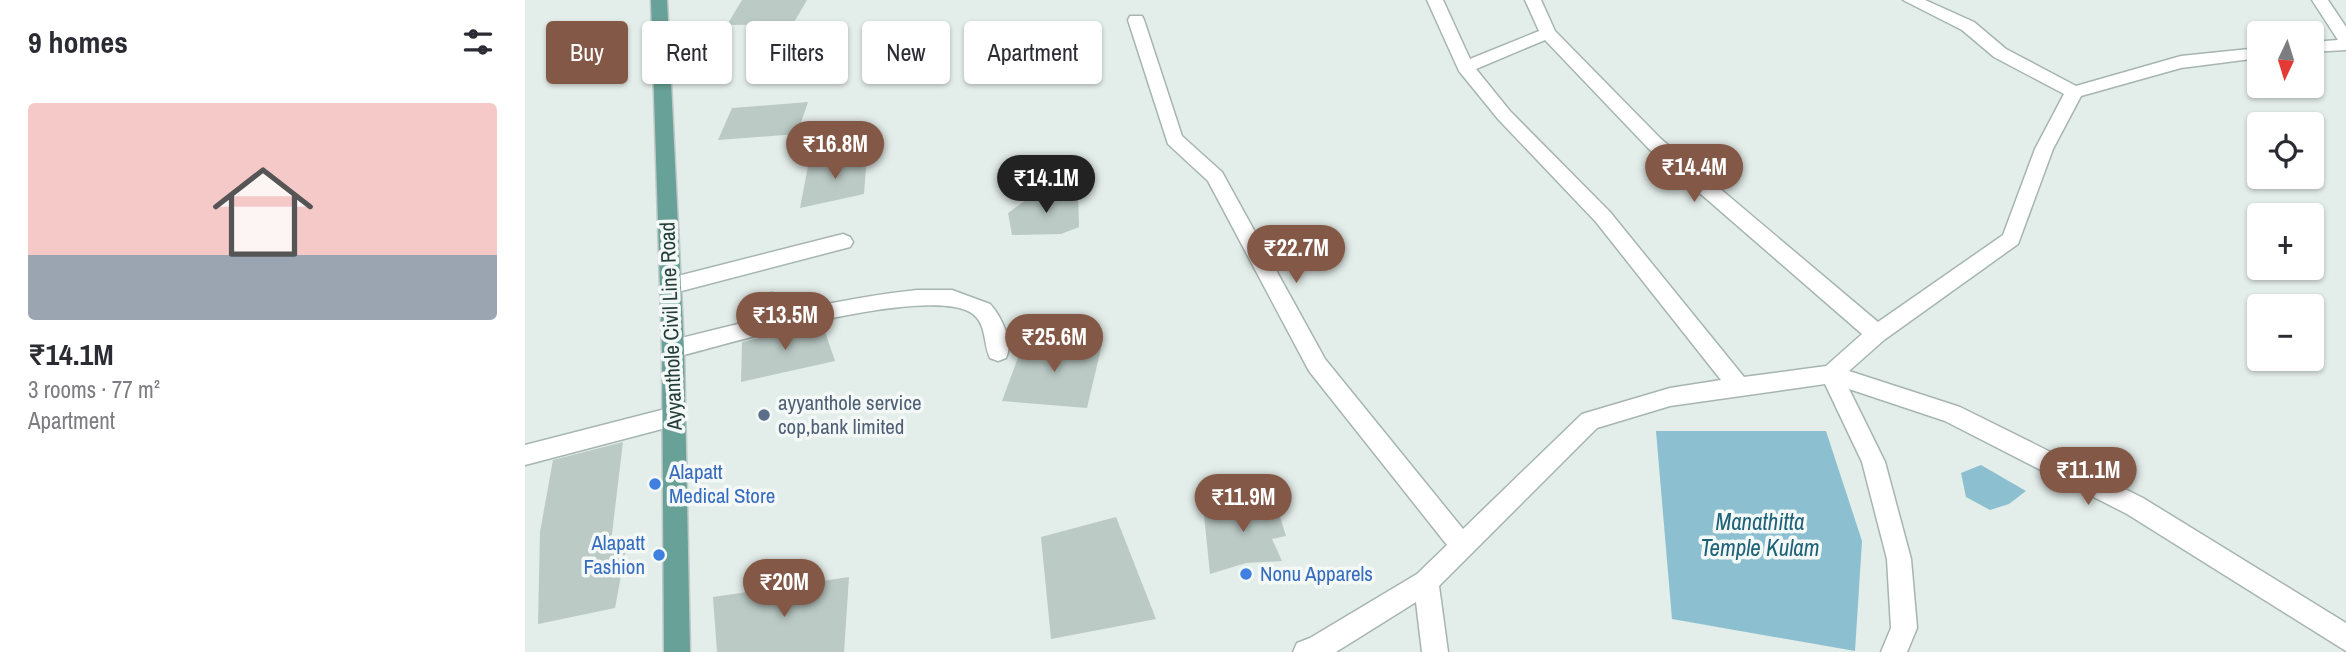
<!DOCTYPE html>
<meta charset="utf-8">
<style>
:root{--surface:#fff;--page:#f7f7f7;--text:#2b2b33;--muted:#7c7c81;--line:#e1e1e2;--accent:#845846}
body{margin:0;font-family:"Archivo Narrow",sans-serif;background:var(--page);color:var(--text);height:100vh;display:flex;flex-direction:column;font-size:26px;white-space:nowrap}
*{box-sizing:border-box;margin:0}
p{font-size:23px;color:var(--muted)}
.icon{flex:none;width:38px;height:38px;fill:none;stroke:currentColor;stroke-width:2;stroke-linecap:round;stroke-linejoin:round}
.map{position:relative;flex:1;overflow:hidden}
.side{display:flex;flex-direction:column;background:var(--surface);width:525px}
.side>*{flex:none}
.guide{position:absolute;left:21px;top:21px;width:665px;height:63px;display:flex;gap:14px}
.needle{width:46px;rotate:184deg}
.controls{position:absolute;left:1722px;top:21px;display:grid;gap:14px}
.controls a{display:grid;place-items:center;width:77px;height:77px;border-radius:7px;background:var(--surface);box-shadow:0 2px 5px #0004;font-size:35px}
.price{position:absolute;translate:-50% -60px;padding:0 16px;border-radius:24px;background:var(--accent);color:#fff;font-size:23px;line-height:46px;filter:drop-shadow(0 2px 4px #0008)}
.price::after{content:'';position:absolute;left:50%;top:42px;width:21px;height:16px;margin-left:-10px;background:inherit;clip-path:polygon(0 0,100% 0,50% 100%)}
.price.selected{background:#222;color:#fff}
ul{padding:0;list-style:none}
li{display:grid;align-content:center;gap:14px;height:371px;padding:0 28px}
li+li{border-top:2px solid var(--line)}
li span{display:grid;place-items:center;height:217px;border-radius:7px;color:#555}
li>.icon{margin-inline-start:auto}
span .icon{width:126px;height:126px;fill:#fffc;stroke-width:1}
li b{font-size:30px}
h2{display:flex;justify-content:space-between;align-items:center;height:84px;padding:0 28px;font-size:30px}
.chip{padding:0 24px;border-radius:7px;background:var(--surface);box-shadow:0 2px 5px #0004;font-size:24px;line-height:63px}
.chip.selected{background:var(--accent);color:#fff}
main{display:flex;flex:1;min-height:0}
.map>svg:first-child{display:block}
.water{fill:#8cc0d1}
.building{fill:#bbcac5}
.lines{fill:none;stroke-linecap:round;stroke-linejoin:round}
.minor-casing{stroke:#a6b5b1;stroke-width:3}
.major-casing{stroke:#c1c9c8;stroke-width:3}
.minor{fill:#fff;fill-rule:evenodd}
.major{fill:#68a197;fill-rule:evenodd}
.service-dot{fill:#5c6f8a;stroke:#f4f9f7;stroke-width:2.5}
.shop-dot{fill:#3f7fe0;stroke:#f4f9f7;stroke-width:2.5}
.labels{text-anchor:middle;stroke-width:7;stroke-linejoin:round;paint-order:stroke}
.street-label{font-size:21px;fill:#233e39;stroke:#f4f9f7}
.service-label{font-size:21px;fill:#4e5e75;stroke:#f4f9f7;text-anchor:start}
.shop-label{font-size:21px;fill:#366cbe;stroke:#f4f9f7;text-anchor:start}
.water-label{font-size:23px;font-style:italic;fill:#1e6279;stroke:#f4f9f7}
</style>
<main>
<section class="side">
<h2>9 homes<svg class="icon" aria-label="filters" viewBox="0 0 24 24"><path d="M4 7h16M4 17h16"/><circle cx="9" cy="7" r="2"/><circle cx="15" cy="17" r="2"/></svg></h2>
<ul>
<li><span style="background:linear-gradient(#f6c9c9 70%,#9aa5b1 0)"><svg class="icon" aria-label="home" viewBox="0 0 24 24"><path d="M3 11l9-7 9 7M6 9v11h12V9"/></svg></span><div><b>₹14.1M</b><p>3 rooms · 77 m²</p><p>Apartment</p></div></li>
</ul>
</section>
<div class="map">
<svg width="1821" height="652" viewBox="0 0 1821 652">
<rect width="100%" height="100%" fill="#e3ede9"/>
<g class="water">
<path d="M1131,431H1301L1337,541L1330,651L1147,619Z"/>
<path d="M1456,465L1501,491L1484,504L1465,510L1441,497L1436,473Z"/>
</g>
<g class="building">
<path d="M217,0H282L268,24L202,25Z"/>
<path d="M283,102L272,134L193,140L207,108Z"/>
<path d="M342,153L339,194L275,208L283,166Z"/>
<path d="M553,193L554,227L536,234L487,235L483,213L508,195Z"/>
<path d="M248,291L252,312L218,320V298Z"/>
<path d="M297,323L310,361L216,382L217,342Z"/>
<path d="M515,339L577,344L562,408L477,401L498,344Z"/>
<path d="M98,442L86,542L103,538L90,608L13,624L15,532L28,460Z"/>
<path d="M739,494L752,507L761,536L747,539L757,561L721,563L685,574L679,515Z"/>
<path d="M591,517L631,619L526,639L516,537Z"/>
<path d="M324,577L319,652H192L188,597Z"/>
</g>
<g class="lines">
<g class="minor-casing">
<g id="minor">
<path d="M902,0H918L945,59L1014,31L1000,0H1016L1030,31L1136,139L1353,322L1478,235L1510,149L1539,94L1469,57L1437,30L1378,0H1400L1449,22L1481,49L1551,86L1656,56L1734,48V58L1656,68L1556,96L1528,149L1493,244L1359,340L1324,371L1435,407L1618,498L1821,623V651L1602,514L1420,421L1324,389L1360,462L1386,559L1392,628L1382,652H1356L1366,628L1362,559L1337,462L1300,384L1145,406L1072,428L914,586L923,652H897L891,602L811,652H768L772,643L785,638L892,574L922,545L784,371L683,181L643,144L603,20L605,16H617L619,20L657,136L697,172L800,359L938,529L1057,414L1145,388L1196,380L1071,222L973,119L934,71ZM1020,40L1124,149L1337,334L1301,366L1219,377L1085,212L985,111L951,69Z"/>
<path d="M1787,0H1803L1821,27V50L1787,52V42L1813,40Z"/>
<path d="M318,234L325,237L328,242L325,247L145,294L138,292L135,286L138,280L145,278Z"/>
<path d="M392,290H427L465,304C476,316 489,342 481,358L473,361L465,358C458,344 462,325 448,314C405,283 202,344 148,358L140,355L137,349L140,343L148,340C229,320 309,299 392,290Z"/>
<path d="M148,407L156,410L159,417L156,424L0,465V445Z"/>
</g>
</g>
<g class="major-casing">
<path id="major" d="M126,0H142L159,349L165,652H139L137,349Z"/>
</g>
<use href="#minor" class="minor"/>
<use href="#major" class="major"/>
</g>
<circle class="service-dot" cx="239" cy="415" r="7"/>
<g class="shop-dot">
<circle cx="130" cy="484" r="7"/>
<circle cx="134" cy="555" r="7"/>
<circle cx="721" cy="574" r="7"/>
</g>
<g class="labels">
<g class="street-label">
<text transform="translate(146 326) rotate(-92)" y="7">Ayyanthole Civil Line Road</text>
</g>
<g class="service-label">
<text x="253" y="410">ayyanthole service<tspan x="253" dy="24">cop,bank limited</tspan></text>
</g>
<g class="shop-label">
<text x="144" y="479">Alapatt<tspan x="144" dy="24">Medical Store</tspan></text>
<text x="120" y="550" text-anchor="end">Alapatt<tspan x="120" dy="24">Fashion</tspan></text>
<text x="735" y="581">Nonu Apparels</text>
</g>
<g class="water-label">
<text x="1235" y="530">Manathitta<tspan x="1235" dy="26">Temple Kulam</tspan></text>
</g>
</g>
</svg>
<div class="controls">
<a><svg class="needle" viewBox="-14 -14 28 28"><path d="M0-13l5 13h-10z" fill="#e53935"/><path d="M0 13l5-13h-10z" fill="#7c7c81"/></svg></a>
<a><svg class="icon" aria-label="locate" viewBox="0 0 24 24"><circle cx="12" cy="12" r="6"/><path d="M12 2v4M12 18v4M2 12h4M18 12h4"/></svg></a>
<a>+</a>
<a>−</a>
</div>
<b class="price" style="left:310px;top:181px">₹16.8M</b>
<b class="price" style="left:1169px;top:204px">₹14.4M</b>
<b class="price selected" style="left:521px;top:215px">₹14.1M</b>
<b class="price" style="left:771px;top:285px">₹22.7M</b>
<b class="price" style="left:260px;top:352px">₹13.5M</b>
<b class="price" style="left:529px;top:374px">₹25.6M</b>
<b class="price" style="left:1563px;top:507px">₹11.1M</b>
<b class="price" style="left:718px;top:534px">₹11.9M</b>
<b class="price" style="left:259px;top:619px">₹20M</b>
<div class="guide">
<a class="chip selected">Buy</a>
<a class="chip">Rent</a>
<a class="chip">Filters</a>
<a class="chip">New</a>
<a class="chip">Apartment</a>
</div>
</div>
</main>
